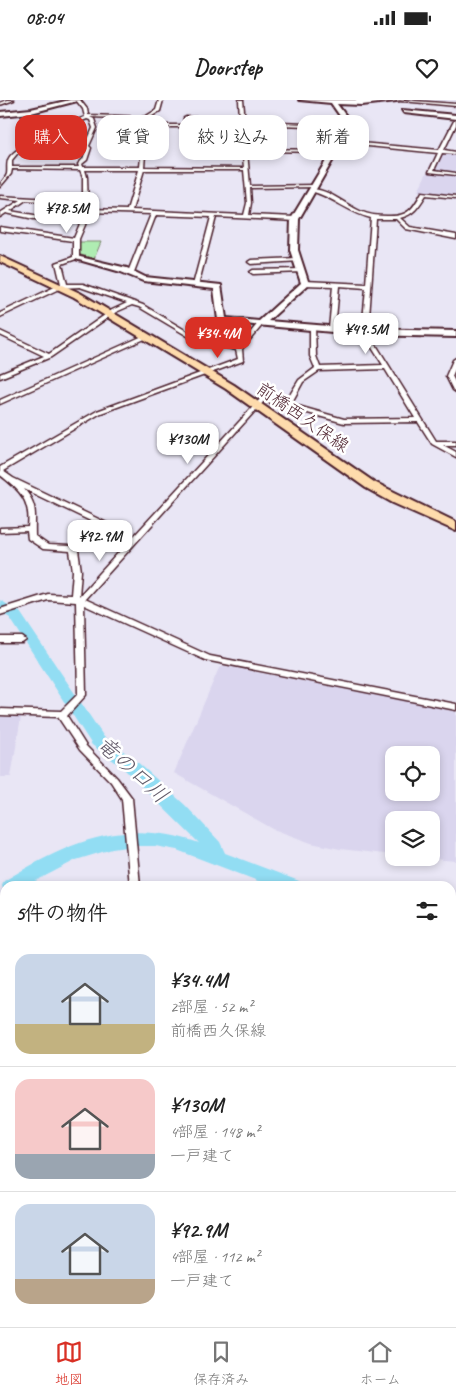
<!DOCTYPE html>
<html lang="ja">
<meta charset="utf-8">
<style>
:root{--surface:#fff;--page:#f6f6f6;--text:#222;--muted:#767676;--line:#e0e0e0;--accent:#d93025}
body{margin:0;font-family:Caveat,"Klee One",sans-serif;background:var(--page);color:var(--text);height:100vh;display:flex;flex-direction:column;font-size:19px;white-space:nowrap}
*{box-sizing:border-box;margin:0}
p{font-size:16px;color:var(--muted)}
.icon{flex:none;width:28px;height:28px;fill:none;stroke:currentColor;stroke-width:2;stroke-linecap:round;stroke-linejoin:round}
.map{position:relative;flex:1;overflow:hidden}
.drawer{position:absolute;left:0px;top:781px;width:456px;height:446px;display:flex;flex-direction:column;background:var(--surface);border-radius:15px 15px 0 0;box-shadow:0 2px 8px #0003}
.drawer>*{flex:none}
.banner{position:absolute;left:15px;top:15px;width:426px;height:45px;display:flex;gap:10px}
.buttons{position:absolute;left:385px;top:646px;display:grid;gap:10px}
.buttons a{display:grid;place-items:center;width:55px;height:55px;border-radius:10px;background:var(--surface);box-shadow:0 2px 8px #0003;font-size:25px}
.price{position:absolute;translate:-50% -42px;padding:0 11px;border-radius:10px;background:#fff;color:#222;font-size:16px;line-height:32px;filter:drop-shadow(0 1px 2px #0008)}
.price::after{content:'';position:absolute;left:50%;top:30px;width:15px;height:11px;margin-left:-8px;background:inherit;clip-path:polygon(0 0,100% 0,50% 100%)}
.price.active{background:var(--accent);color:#fff}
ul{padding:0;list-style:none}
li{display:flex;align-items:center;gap:15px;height:125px;padding:0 15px}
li+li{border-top:1px solid var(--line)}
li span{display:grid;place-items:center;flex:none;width:140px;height:100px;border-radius:15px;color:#555}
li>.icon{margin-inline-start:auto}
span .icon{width:60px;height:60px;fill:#fffc;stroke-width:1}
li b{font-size:21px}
h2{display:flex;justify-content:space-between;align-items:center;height:60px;padding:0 15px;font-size:21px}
.pill{padding:0 18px;border-radius:15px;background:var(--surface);box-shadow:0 2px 8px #0003;font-size:18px;line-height:45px}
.pill.active{background:var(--accent);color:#fff}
.status{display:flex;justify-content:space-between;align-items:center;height:35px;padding:0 25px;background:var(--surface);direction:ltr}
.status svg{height:14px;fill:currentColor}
header{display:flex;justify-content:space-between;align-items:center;height:65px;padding:0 15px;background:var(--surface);font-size:22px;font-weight:800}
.tabs{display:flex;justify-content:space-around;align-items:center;height:70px;border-top:1px solid var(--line);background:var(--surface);font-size:14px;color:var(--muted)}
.tabs a{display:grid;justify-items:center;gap:2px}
.tabs .active{color:var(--accent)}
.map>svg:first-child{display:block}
.built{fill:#dad5ee;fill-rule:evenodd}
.green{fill:#afecb2;stroke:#7c866e}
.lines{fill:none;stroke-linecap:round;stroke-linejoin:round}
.river{fill:#92ddf3;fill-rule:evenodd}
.street-casing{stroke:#4a1f2b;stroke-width:3}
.secondary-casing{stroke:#4a1f2b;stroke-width:4}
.primary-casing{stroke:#4a1f2b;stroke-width:4}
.street{fill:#fff;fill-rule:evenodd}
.secondary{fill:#fff;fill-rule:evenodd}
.primary{fill:#fedbac;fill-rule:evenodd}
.labels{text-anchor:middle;stroke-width:5;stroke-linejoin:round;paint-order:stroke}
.far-street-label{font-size:18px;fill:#4a1f2b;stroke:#fff}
.water-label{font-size:22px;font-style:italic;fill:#605867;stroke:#fff}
</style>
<div class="status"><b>08:04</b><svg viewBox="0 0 49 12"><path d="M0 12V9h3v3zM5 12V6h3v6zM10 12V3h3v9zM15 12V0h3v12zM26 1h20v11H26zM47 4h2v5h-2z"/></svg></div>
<header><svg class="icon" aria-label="back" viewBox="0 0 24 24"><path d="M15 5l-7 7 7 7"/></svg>Doorstep<svg class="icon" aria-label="heart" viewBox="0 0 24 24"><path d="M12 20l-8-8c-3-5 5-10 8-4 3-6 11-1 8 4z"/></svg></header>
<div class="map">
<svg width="456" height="1227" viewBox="0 0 456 1227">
<rect width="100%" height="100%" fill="#e9e6f5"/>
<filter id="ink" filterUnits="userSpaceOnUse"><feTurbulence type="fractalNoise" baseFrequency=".02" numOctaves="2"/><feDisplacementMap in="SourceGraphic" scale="10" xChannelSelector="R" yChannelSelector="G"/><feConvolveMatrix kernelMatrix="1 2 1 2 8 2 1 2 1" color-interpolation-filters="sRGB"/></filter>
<g filter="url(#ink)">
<g class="built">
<path d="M443,54H456V73L435,70Z"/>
<path d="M427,72L456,75V96L418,91Z"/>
<path d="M225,566L456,611V761L423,758H431V720H394V755L340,749L311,743L273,729L174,673L219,568ZM394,655H431V692H394Z"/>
<path d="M0,617H21L11,677H0Z"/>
</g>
<path class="green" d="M78,142H101L94,159L78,154Z"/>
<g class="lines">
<g class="river">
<path d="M0,500L20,512L104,637L134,659L185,705L220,742L225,753L299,781L301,786H271L177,750L155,746H134L112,749L76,760L26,786H5L4,791L2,786L4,781C70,742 123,717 199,743L122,667L92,645L10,518L0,512Z"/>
<rect x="451" y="796" width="5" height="16"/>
</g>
<g class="street-casing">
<g id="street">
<path d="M8,0H14L0,5V3Z"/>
<path d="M76,0H80L87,9L88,15L145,17L156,10L159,0H163L160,11L149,18V23L147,24L145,23V19L90,17L94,19L97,28L89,46L91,48L87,60L82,64L83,67H140L142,43L137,37L145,25H183L184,18L186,17L240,19L239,0H243L245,22L338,25L340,26L338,27L245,24L247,49L335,50L337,51L335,52L247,51L250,86L316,85L318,86L316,87L250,88L251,103L249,115L295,117L298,119L295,121L216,117L198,186L193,185L211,117L156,115L134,172L131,174L128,172L151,114L88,112V118L79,139V158L62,164L67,184H83L143,205L200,239L238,247L260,221L265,222L242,249L243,261L101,313L3,371L13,378L134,436L261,298L285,303L299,280L315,268L310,256V226L315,227L316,256L320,267L383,265L362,232L366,188L339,186L335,229L332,231L329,229L333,186L305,185L302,183L305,181L366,184L371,118C349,113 333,97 311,91V89C329,89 344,104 360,111C369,115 378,116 387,116C408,117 413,109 422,92L456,96V98L426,95C419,106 414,115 400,118L410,127L456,135V139L406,129L396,119H376L368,232L436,341H456V345H443L456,352V357L432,344L418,322L344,323L264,301L85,499L210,556L456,604V610L205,560L84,505L86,595L67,616L86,646L117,678L132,698L140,786H130L122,699L111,682L80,650L58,617L0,615V609L61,611L78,594L76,502L48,500L0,515V509L48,494L71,495L73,471L70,451L43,449L28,439L27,431L0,432V428L28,427C31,401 20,390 0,375V367L97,311L238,259L236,250L196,241L139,207L132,205L116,212L51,257L0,278V274L44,256L0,235V231L49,254L112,210L127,203L80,187L61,188L0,217V213L61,184L56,163L73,157V141L0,131V127L74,138L82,119H34L6,113L0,117V113L21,100L0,98V96L83,101V77L80,70L12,69L11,74L0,87C0,81 5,80 7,74C8,69 6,63 9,58C16,45 69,23 85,17L83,9ZM87,19L90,20L93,28L85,46L87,48L83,59L78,64L79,67H12V60L17,54L63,29ZM188,19L240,21L244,68L144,67L146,43L141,37L148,27H185L187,26ZM85,70H139L127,110L88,109L87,77ZM144,70H244L247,103L244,115L132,110ZM26,100L83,104V116L34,115L10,111ZM385,269L415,318L344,319L291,304L303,282L319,271ZM24,389L130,440L79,496L81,471L78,450L70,446L48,445L35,436C34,415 39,406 24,389Z"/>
<path d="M400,0L456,4V6L402,1Z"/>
<path d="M456,20V25L444,50L456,52V54L442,53L434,70L456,73V75L429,72L438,53L338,43L336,42L338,41L439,50L454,21Z"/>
<path d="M333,53L354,56L356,57L354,58L331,55V54Z"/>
<path d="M298,158L301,160L300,161L251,164L248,162L251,160Z"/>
<path d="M304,169V171L302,172L253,174L250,172L253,170Z"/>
<path d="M145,235L147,236V238L0,304V300Z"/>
<path d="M456,258V267L452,276L456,284V292L453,290L446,276L453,260Z"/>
<path d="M0,537H22L26,540L22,543H0Z"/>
<rect x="0" y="1021" width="5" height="12"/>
<path d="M0,1060L5,1063V1090L0,1087Z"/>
<path d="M5,1092V1130L0,1133V1095Z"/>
<rect x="162" y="1222" width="14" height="5"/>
</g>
</g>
<g class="secondary-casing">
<g id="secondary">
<path d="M70,0H81L31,13L0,16V12L31,9Z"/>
<path d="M299,0H405L362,5L337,4L346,16L341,26L338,51L299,119L298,150L309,184L268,221L365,229L456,231V237L365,235L222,222L218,220L214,189L143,181L121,172L72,158L76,156L127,168L145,177L221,185L226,218L259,221L301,183L290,150L291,119L332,51L335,26L340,16L331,3Z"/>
<path d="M402,10L456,15V19L404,13Z"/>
<path d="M456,962V978L451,979V963Z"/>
<path d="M5,1055V1071L0,1073V1057Z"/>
</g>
</g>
<g class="primary-casing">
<path id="primary" d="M0,156L80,193L234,285L374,382L456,422V431L393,403L366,388L226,289L74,197L0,162Z"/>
</g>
<use href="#street" class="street"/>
<use href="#secondary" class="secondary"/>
<use href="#primary" class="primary"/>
</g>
</g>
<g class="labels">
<g class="far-street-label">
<text transform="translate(303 317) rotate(35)" y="6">前橋西久保線</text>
</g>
<g class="water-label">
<text transform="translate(133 669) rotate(42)" y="8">竜の口川</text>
</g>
</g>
</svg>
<div class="buttons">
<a><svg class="icon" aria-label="locate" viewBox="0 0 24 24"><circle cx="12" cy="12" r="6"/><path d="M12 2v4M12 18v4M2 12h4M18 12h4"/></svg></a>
<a><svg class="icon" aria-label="layers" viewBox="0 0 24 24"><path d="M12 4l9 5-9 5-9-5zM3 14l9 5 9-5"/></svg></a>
</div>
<b class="price" style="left:67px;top:134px">¥78.5M</b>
<b class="price" style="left:366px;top:255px">¥49.5M</b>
<b class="price active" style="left:218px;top:259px">¥34.4M</b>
<b class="price" style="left:188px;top:365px">¥130M</b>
<b class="price" style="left:100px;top:462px">¥92.9M</b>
<div class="banner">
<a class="pill active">購入</a>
<a class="pill">賃貸</a>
<a class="pill">絞り込み</a>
<a class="pill">新着</a>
</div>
<section class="drawer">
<h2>5件の物件<svg class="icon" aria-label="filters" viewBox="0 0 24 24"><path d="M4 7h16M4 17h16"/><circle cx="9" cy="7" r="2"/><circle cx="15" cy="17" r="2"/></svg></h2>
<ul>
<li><span style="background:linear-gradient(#c9d6e8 70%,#c2b280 0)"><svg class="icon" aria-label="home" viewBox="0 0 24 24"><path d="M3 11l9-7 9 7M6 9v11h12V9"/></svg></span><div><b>¥34.4M</b><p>2部屋 · 52 m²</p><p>前橋西久保線</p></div></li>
<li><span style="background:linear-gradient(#f6c9c9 75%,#9aa5b1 0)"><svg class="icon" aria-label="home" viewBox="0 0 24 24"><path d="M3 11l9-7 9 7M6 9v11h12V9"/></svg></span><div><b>¥130M</b><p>4部屋 · 148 m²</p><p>一戸建て</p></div></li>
<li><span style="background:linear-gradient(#c9d6e8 75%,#b9a48a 0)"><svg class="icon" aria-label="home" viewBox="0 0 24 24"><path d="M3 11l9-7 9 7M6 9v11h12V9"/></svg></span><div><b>¥92.9M</b><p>4部屋 · 112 m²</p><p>一戸建て</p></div></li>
</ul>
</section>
</div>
<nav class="tabs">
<a class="active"><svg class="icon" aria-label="map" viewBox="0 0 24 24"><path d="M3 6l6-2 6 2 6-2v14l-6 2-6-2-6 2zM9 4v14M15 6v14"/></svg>地図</a>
<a><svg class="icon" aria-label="saved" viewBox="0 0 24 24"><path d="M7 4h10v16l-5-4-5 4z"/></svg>保存済み</a>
<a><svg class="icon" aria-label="home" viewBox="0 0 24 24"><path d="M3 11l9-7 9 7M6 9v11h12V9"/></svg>ホーム</a>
</nav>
